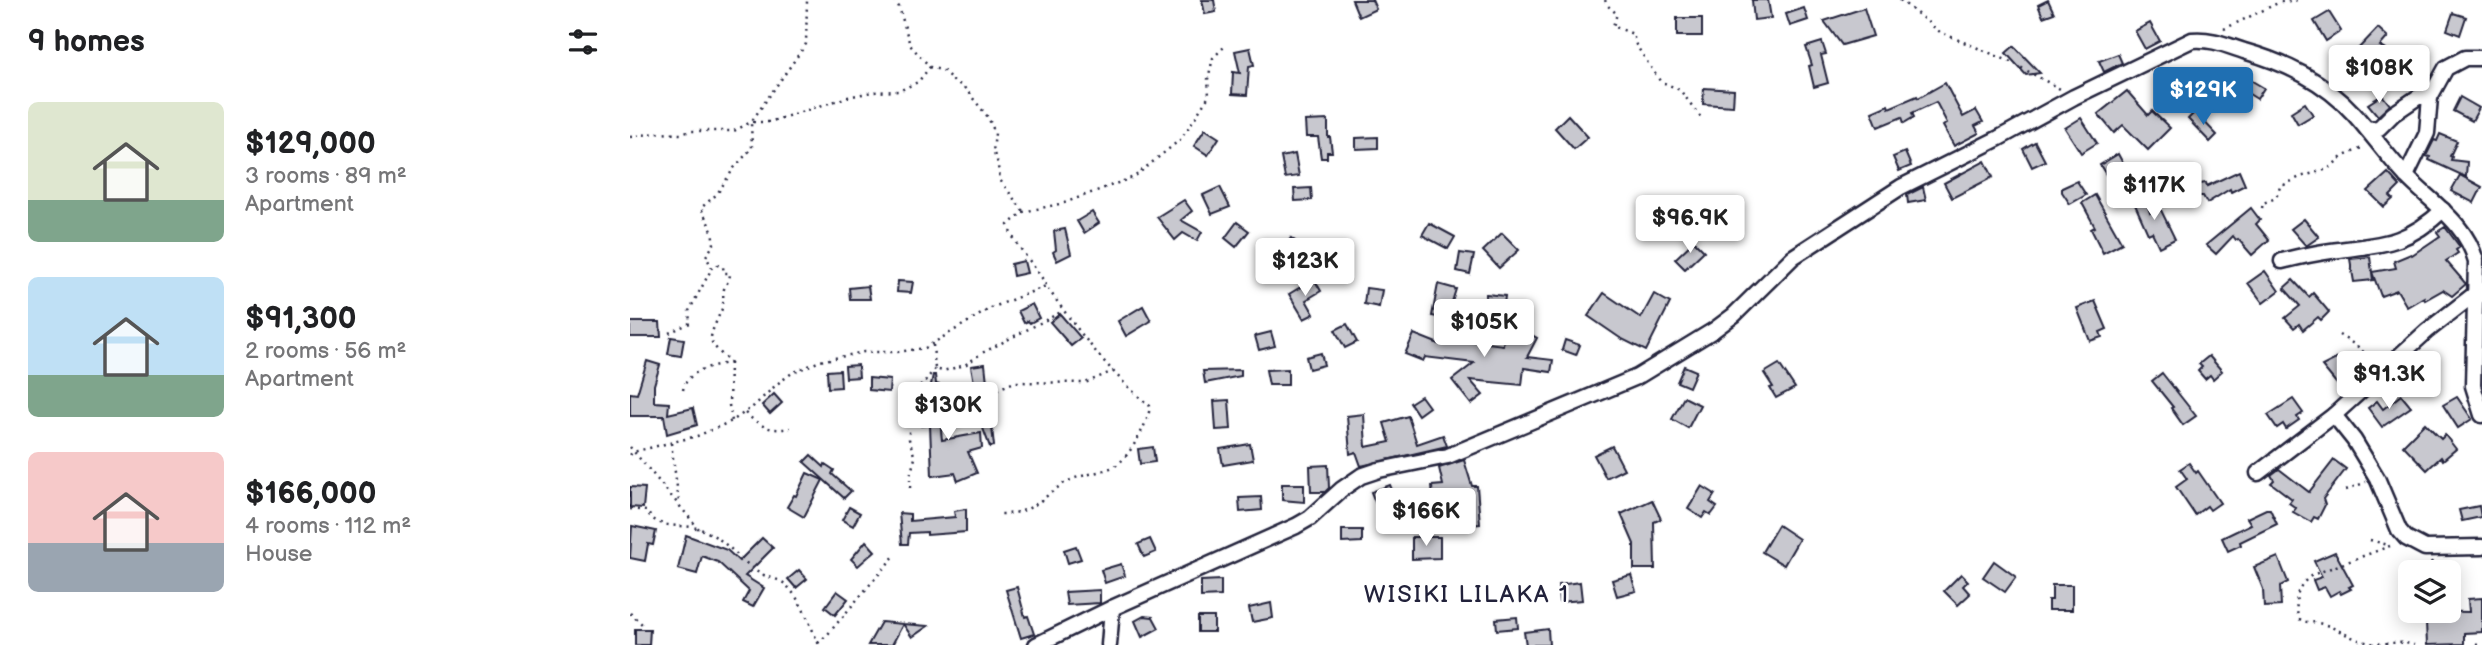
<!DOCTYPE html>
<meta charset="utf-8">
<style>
:root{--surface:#fff;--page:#f6f6f6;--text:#202124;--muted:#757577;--accent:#1f6fb2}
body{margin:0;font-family:"Balsamiq Sans",sans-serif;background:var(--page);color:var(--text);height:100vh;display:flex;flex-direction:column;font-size:26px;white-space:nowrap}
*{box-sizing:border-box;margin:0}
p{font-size:23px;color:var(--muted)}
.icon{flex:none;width:38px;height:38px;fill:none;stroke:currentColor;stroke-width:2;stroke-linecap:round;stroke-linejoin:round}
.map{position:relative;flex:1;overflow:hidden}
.panel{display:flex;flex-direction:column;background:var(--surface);width:630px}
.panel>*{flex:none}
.buttons{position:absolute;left:1768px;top:560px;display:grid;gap:14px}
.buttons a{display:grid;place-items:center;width:63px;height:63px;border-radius:10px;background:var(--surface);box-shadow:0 4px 18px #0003;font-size:35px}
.price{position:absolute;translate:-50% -60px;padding:0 16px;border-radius:7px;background:#fff;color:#222;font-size:23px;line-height:46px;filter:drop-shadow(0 2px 4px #0008)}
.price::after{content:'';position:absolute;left:50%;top:42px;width:21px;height:16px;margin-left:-10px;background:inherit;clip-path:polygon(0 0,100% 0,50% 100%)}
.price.current{background:var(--accent);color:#fff}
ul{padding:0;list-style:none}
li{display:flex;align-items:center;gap:21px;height:175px;padding:0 28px}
li span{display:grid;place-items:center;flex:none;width:196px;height:140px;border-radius:10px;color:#555}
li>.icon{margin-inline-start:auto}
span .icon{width:84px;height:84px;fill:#fffc;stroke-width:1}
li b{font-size:30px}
h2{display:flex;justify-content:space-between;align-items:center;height:84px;padding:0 28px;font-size:30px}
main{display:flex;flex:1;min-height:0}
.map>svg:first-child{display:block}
.building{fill:#c8c8cf;stroke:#22223b;stroke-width:2}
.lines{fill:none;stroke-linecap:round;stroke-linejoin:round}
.street-casing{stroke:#22223b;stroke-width:19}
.path{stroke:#22223b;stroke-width:2.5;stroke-dasharray:2 5;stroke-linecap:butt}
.street{stroke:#fff;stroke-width:14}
.labels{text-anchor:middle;stroke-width:5;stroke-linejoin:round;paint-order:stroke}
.quarter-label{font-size:24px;letter-spacing:2px;fill:#22223b;stroke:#fff}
</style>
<main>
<section class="panel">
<h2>9 homes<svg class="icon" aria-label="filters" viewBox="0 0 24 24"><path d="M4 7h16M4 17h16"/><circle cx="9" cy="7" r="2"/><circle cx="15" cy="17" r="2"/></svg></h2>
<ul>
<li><span style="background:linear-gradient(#dfe7d0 70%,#7fa58c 0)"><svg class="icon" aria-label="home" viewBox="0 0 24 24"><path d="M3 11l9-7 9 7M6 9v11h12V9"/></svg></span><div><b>$129,000</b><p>3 rooms · 89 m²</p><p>Apartment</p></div></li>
<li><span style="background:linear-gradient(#bfe0f5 70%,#7fa58c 0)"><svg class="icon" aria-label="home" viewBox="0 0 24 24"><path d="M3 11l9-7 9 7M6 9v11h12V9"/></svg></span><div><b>$91,300</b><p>2 rooms · 56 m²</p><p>Apartment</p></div></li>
<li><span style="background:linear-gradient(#f6c9c9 65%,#9aa5b1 0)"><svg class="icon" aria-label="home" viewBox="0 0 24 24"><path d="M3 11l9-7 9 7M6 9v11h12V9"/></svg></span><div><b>$166,000</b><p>4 rooms · 112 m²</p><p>House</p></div></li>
</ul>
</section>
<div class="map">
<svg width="1852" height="645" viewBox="0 0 1852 645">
<rect width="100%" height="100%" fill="#fff"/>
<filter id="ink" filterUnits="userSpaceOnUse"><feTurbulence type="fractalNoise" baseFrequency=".0143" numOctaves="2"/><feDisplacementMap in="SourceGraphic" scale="14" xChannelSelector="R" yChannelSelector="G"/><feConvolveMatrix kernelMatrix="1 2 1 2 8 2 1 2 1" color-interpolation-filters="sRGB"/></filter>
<g filter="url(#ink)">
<g class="building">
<path d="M572,0H584L586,12L575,14Z"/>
<path d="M722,0H742L746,9L729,17Z"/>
<path d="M1122,0H1138L1141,18L1124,20Z"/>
<path d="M1418,0L1424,13L1413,17L1408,5Z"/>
<path d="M1174,8L1178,20L1160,26L1156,14Z"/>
<path d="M1234,8L1243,36L1212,45L1194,21Z"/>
<path d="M1699,12L1711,31L1696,41L1684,21Z"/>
<path d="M1823,13L1836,17L1830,35L1817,30Z"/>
<rect x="1047" y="18" width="25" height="18"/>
<path d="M1520,23L1530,41L1515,49L1505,31Z"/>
<path d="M1748,28L1758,37L1750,46L1772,60L1749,81L1747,77L1739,81L1733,73L1739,68L1725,52Z"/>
<path d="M1192,42L1196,54L1191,55L1198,83L1184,87L1179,66L1182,65L1176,47Z"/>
<path d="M1384,46L1410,73L1396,75L1376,53Z"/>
<path d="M620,48L624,65L619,66L617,95L602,94L603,72L610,73L605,51Z"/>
<path d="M1488,54L1492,63L1474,72L1469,61Z"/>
<path d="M1617,78L1634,88L1627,99L1611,89Z"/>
<path d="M1315,83L1333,117L1346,110L1353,122L1345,126L1349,133L1324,146L1313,126L1317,123L1306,102L1282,113L1284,117L1274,123L1272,117L1248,127L1242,112L1258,105L1259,108L1287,96L1288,98Z"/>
<path d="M1074,88L1104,90L1103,106L1073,104Z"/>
<path d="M1497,91L1518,115L1522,111L1540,128L1518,150L1493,125L1484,133L1468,114Z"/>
<path d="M1752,95L1760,105L1748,116L1738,104Z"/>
<path d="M1830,97L1849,108L1842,121L1823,111Z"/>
<path d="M1675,103L1683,115L1668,124L1661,112Z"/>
<path d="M1565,112L1587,135L1580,142L1558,119Z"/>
<path d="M938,115L958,137L944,149L925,128Z"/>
<path d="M1451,118L1467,143L1451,153L1435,128Z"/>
<path d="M698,120V137H700L702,152H697V158H691L688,137H676L675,121Z"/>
<path d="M575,129L589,138L578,155L564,146Z"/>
<path d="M1810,134L1827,141L1820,156L1822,157L1821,160L1837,162L1836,177L1799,160L1800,157L1796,156L1804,140L1807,141Z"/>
<path d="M748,137V148L726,149V138Z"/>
<path d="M1405,142L1415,161L1402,167L1393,149Z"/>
<path d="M1275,152L1281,166L1269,171L1263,157Z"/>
<path d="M665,154L669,176L655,178L651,157Z"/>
<path d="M1488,154L1495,167L1491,169L1503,189L1490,197L1470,165Z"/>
<path d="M1355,161L1363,177L1322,198L1314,183Z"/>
<path d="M1609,171L1615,185L1601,192L1600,189L1577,203L1573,196H1563L1564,185L1576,183L1577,186Z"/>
<path d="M1758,173L1770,186L1760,196L1763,199L1754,207L1738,191Z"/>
<path d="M1830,175L1852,187L1844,203L1821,191Z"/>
<path d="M1447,181L1456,195L1440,204L1432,192V188Z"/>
<path d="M590,187L600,207L582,214L573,195Z"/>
<path d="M1293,187L1296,200L1278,203L1277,195Z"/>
<path d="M681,188L682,200L665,201L664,189Z"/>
<path d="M1465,195L1492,243L1473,253L1461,229L1465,227L1452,203Z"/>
<path d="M1515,196L1520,213L1530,208L1545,239L1529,247L1522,232L1518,234L1503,200Z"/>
<path d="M554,200L562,211L551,220L572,232L567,241L553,233L545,240L527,217Z"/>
<path d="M1621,208L1630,220L1626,224L1639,240L1622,255L1608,239L1606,240L1603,236L1586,254L1576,245Z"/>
<path d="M462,212L469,223L454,233L447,221Z"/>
<path d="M1674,219L1689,237L1676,246L1661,229Z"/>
<path d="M607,222L619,231L606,247L595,238Z"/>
<path d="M799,223L825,237L818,249L792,235Z"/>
<path d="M1815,227L1830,247L1826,250L1828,253L1816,261L1836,284L1822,296L1813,290L1795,300L1794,297L1777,307L1767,290L1751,296L1742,272L1766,268L1764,261L1781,254L1782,255L1810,236L1807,232Z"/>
<path d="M435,229L441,254L427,261L423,252L426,250L424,231Z"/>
<path d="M872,233L889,250L869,268L853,251Z"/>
<path d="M661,238L680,252L674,261L669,257L654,276L640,265Z"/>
<path d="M1064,241L1074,251L1055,269L1045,259Z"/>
<path d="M830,253L844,255L840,274L827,271Z"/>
<path d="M1740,257L1743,280L1724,282L1720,259Z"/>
<path d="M394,261L397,273L383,276L381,264Z"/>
<path d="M1635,271L1649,291L1633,303L1618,283Z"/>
<path d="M684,279L691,291L676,300L684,314L674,319L659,294Z"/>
<path d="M1663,280L1679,297L1683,293L1699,312L1691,320L1688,317L1673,330L1669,324L1664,328L1655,318L1670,306L1654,288Z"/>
<path d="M268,281L283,282L281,293L267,292Z"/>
<path d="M808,284L826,289L822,302L830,304L826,321L802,316Z"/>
<path d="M238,286L240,299H220L219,288Z"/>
<path d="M736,288L752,290L749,307L734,304Z"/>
<path d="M974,293L1011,318L1024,294L1040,303L1016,351L990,338L958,316Z"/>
<path d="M856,294L875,296L873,312L855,311Z"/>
<path d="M1465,301L1477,329L1470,332L1472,337L1460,341L1447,308Z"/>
<path d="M402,304L409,318L400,323L398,321L394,323L388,311Z"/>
<path d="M513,306L521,321L496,336L488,321Z"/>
<path d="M430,314L451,338L441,346L420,322Z"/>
<path d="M0,322H30L31,337H0Z"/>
<path d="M880,323L907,338L897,357L923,360L921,372L894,368L892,385L840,380L853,395L841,404L822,380L844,363L795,357L793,361L775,354L784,334L809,344L810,337L873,345L875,332Z"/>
<path d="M717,324L727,342L715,348L705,330Z"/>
<path d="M641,332L645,346L629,350L625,336Z"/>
<path d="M41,337L54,339L51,356L38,354Z"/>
<path d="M935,340L950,345L946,355L932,350Z"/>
<path d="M691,353L694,365L679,369L676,357Z"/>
<path d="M1579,356L1592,371L1583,379L1580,375L1575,379L1568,371L1572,367L1569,364Z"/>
<path d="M1708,358L1724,379L1711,389L1692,366Z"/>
<path d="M17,361L30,365L24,385V402L39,403L38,414L63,408L67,425L37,434L34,416H0V393L7,394Z"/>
<path d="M355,364L364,446L360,447L351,423L349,409L343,410L342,395L346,394L341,366Z"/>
<path d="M1149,364L1165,388L1146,398L1140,388L1143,387L1134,373Z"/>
<path d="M228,365L229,377L216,378L215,366Z"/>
<path d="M1054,366L1066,371L1059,387L1047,382Z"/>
<path d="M658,369V385H639L636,370Z"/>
<path d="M210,370L211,387L198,388L197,371Z"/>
<path d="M611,370V376L575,383L573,371Z"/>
<path d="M1532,373L1566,416L1553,425L1541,408L1543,407L1522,381Z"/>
<path d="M303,375H305L306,384L313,386L310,399H308L312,440L351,433L352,448L338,452L347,473L328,481L325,473L302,476L300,425L291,426L289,415L295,414Z"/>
<path d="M239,378L260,380L259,392L239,390Z"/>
<path d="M144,394L152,403L140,414L132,405Z"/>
<path d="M1771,395L1781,407L1752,427L1738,408L1747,401L1753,409Z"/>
<path d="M791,396L799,407L788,415L780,403Z"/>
<path d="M1054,397L1070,405L1058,428L1042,419Z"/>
<path d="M1827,397L1842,419L1828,428L1813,405Z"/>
<path d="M1663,399L1673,413L1667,417L1669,420L1656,429L1653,424L1647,428L1638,415Z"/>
<path d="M599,400L601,429L586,430L584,401Z"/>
<path d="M734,414L736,447L760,442L754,423L778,416L787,444L813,435L817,446L731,466L726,452L720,454L717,416Z"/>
<path d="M1795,423L1811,439L1815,435L1826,449L1813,460L1811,457L1797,470L1773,445Z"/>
<path d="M620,444L623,460L593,465L590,449Z"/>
<path d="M982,446L994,469L976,478L964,455Z"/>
<path d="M523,447L525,462L510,464L508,449Z"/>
<path d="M181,455L194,467L195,464L204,470L202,474L221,491L214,498L174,462Z"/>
<path d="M834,460L842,486H847L850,524L840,525L837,497L803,500L802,486L813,485L809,468Z"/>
<path d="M1704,460L1716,469L1693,499L1695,505L1688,519L1684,517L1681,522L1663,512L1666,508L1659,503L1662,499L1641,483L1644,480L1641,475L1649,469L1679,492Z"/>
<path d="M1559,463L1566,473L1568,471L1590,503L1580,510L1577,506L1565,515L1546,487L1557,479L1550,469Z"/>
<path d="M698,465L699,488L695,492H681L680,466Z"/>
<path d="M177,473L193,480L174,517L157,507L164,495L166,496Z"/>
<path d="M652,484H674V502L652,500Z"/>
<path d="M760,485L769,507L750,514L741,492Z"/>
<path d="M1072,486L1085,494L1080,502L1087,507L1081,515L1076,512L1072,518L1058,509Z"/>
<path d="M0,487L15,488L13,508L0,507Z"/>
<path d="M631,497L632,510L610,512L609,498Z"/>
<path d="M1022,500L1031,519L1024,522L1025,569H1004V544L991,514Z"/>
<path d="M1849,506L1851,517L1832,521L1829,510Z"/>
<path d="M219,507L230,513L223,526L212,520Z"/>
<path d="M336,509V532L297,535V532L279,533L278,544H272L269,513L280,514V521L325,517L324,511Z"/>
<path d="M1636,509H1640L1647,524L1610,542L1611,545L1598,551L1592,538L1621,524L1617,518Z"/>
<path d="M1148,525L1169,539L1154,565L1132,552Z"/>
<path d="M2,526L26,531L23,545L18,544L15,561L0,558Z"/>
<path d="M712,530H732V542L712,543Z"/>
<path d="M56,535L97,550L109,561L132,538L143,548L115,576L134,588L123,607L113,602L119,591L88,562L72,556L67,574L48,569Z"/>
<path d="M782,537H810V558L782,559Z"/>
<path d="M520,539L526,552L514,557L508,544Z"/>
<path d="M236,541L245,551L228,566L221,559Z"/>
<path d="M446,546L451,559L438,563L434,550Z"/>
<path d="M1705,552L1723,585L1719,587L1721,589L1711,594L1709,591L1700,596L1695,587L1687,590L1683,580L1692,577L1684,561Z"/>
<path d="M1648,557L1658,582L1650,586L1651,606L1634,607L1633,589L1624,567Z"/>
<path d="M1364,561L1386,577L1375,592L1353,577Z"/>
<path d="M491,564L495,576L475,583L471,570Z"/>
<path d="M169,570L177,579L166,588L158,579Z"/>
<path d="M1331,574L1338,581L1333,586L1340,594L1328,605L1314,591Z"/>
<path d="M1001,575L1006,591L987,596L982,580Z"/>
<path d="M591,580V596L571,597V581Z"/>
<path d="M950,582L952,600L929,602L928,585Z"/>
<path d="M1422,585H1442V610H1418V600H1422Z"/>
<path d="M387,587L395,617L398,616L404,634L391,638L376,590Z"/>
<path d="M470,590V603L437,605L435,592Z"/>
<path d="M207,591L218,599L205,615L195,607Z"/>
<path d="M1852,598V632L1834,633V644L1797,645L1796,622L1789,621L1790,611L1839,612L1838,599Z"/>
<path d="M641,603L643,618L622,622L619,608Z"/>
<path d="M514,616L523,617L529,628L512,637L505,621Z"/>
<rect x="568" y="617" width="16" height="15"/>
<path d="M887,617L888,628L867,630L866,619Z"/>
<path d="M251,622L273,624L298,626L282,637L273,624L262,645H238Z"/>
<path d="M5,629H20L19,645H5Z"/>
<path d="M918,629L919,645H896L894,632Z"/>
</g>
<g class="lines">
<g class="street-casing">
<g id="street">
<path d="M1737,129L1749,128L1763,114L1788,97H1800"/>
<path d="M1776,176L1797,133L1800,97L1816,68L1835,58H1852"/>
<path d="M1652,261C1668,257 1685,253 1701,251C1750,244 1775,246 1813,210"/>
<path d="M1704,415L1797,331L1846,293"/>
<path d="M1628,473L1704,415L1724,440L1747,478L1769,530L1776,538L1795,548L1852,547"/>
<path d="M406,645L482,608L666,526L680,518L712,489L731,476L749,470L818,456L1007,377L1084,330L1104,315L1163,257L1271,187L1369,138L1444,97L1562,40C1580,38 1596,45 1614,51C1656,63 1694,81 1724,114C1742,134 1757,156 1776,176C1802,203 1836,223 1846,261L1843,386L1852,415"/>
<path d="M479,645L482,608"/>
</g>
</g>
<g class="path">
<path d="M264,0L269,7L280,45L300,67L314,71L324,82L333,86L358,117L365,133L363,152L367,160L370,180L393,211"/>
<path d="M975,0L977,5L987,14L983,26L1003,34L1006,45L1030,81L1050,90L1072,119"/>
<path d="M1270,0L1310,32L1381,62L1432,90"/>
<path d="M1594,29L1650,2L1669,0"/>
<path d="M0,137L25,133L51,134L61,131H104L121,122H139L218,97L242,92L269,91L288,82L300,67"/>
<path d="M1632,208L1633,203L1646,198L1650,187L1670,177L1698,169L1712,157L1734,147"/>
<path d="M416,285C406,266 383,244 378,225L393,212L434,203L504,177L551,139L579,96L578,79L583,58L595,46"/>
<path d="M39,333L60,323L59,311L82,268"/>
<path d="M1709,335L1727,346L1743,361"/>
<path d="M303,345L305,369L313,371L335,365L352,353L433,311"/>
<path d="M100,363L99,405L102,421"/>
<path d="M367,389L385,382L455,383L483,371"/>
<path d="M53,390C57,370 83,365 100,363C76,338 77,343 91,311C95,303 92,296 94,289C97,282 100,280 100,273H94L93,267L88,265L82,268L76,256L84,244L82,231L71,208L87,194L104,168L122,148L121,122L176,44L177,0"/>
<path d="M115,413C130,426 140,432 160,428"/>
<path d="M41,443L49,502"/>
<path d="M0,447L69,529"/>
<path d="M0,455L3,452L67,436L102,421L124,406L147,384L162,373L190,361L234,352H267L295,348L361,308L416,286C447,329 479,373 520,406C519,422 499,458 485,466C469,474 448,474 433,484C410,499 402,514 371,514"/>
<path d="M280,488V476L285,458L279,439V427L288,400L289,388L305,369"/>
<path d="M1716,490L1736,482"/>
<path d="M0,509L17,511C26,531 53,523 70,529C93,537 107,557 126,571C134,577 147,578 155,584C172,600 180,625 189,645"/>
<path d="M1740,540L1758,545"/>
<path d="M1760,546L1682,575C1665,588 1665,598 1668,618C1676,624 1680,621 1688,623C1706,626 1721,640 1740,643C1754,645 1771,640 1784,645"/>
<path d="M1801,561L1807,572"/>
<path d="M1818,589L1831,591"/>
<path d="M0,613L12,624"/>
<path d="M188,643L198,634L265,555"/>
<path d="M1846,645L1852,643"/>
</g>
<use href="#street" class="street"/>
</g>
</g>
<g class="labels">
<g class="quarter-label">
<text x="837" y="602">WISIKI LILAKA 1</text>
</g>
</g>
</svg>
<div class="buttons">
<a><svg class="icon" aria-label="layers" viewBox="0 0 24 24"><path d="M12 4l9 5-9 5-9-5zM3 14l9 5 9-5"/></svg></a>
</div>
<b class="price" style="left:1749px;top:105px">$108K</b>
<b class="price current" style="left:1573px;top:127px">$129K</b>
<b class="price" style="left:1524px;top:222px">$117K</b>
<b class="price" style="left:1060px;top:255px">$96.9K</b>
<b class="price" style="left:675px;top:298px">$123K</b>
<b class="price" style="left:854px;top:359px">$105K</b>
<b class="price" style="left:1759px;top:411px">$91.3K</b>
<b class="price" style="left:318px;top:442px">$130K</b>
<b class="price" style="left:796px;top:548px">$166K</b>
</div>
</main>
